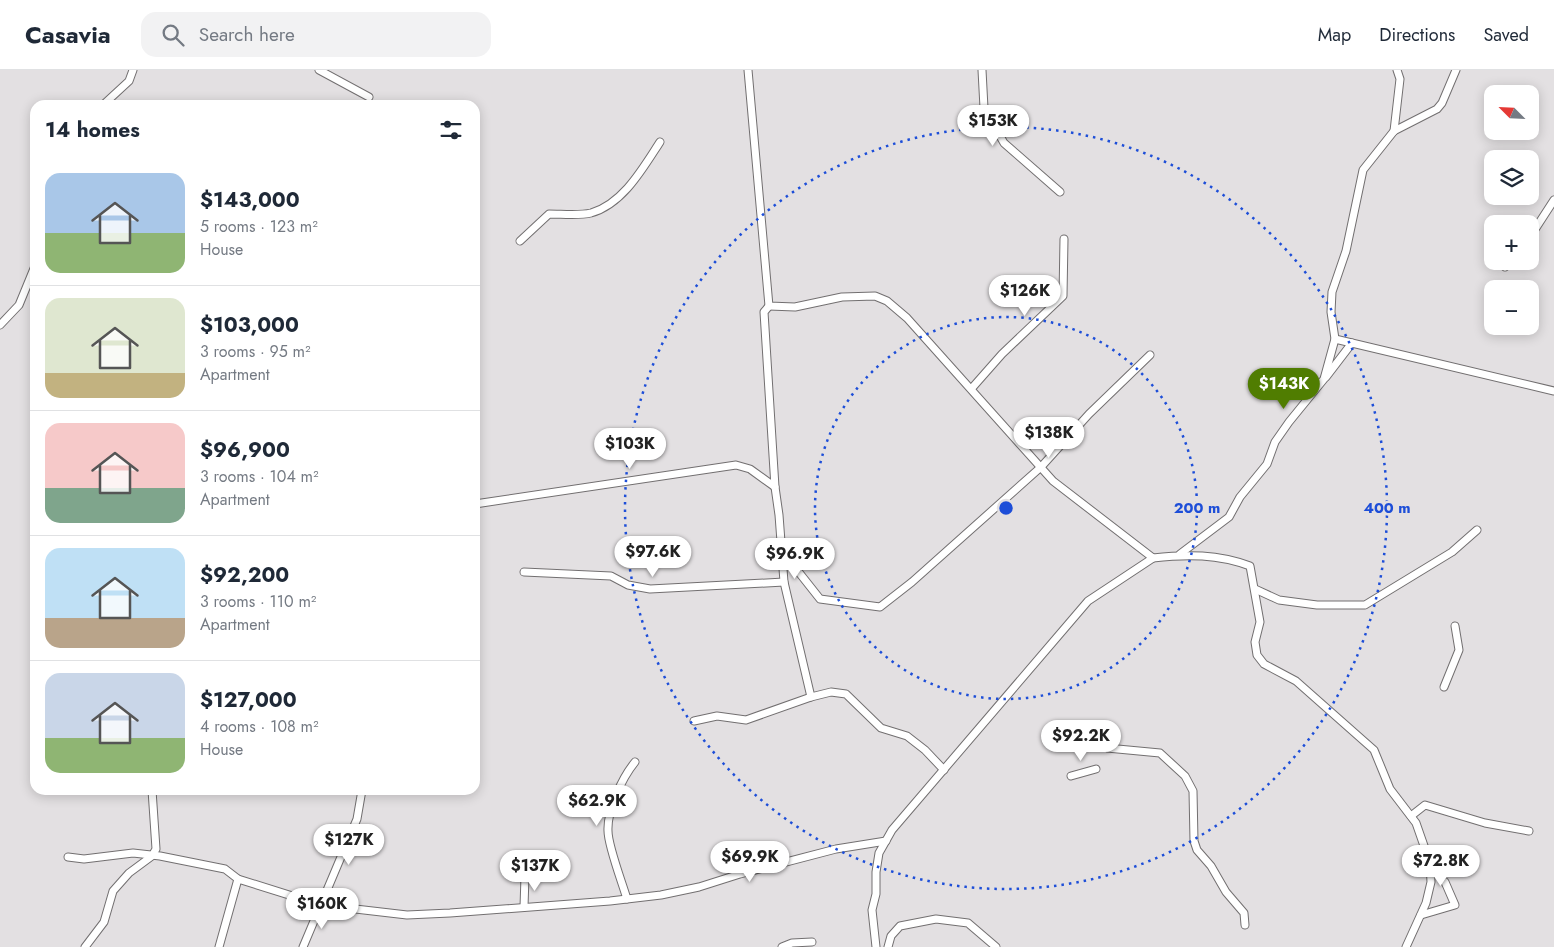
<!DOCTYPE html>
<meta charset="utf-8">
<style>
:root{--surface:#fff;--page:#f2f2f3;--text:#1f2937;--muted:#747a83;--line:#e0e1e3;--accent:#507d01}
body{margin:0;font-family:Jost,sans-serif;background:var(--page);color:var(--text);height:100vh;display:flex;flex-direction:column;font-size:19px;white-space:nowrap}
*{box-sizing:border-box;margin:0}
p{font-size:16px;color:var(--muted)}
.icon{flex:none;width:28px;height:28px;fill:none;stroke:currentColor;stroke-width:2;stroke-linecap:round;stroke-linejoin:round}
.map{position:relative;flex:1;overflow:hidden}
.panel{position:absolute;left:30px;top:30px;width:450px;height:695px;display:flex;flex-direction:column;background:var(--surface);border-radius:15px;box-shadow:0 2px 12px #0003}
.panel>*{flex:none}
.needle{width:32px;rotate:294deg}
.buttons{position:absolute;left:1484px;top:15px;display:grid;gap:10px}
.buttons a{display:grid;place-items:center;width:55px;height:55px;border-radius:10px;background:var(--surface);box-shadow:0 2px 12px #0003;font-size:25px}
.price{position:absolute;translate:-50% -42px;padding:0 11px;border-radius:18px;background:#fff;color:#222;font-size:16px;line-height:32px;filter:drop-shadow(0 1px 2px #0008)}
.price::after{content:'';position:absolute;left:50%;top:30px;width:15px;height:11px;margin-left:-8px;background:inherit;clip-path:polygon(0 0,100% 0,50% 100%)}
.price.on{background:var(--accent);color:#fff}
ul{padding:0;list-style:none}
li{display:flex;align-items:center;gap:15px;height:125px;padding:0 15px}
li+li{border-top:1px solid var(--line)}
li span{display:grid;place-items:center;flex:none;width:140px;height:100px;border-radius:15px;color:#555}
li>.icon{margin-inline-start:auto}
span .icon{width:60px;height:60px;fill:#fffc;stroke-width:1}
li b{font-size:21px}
h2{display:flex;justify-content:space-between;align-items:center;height:60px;padding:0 15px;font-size:21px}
header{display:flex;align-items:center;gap:30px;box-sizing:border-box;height:70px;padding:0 25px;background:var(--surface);border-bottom:1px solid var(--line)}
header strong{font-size:24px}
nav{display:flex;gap:28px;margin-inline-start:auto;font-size:18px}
.search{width:350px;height:45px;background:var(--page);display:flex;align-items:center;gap:12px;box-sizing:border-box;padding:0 18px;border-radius:15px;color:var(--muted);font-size:19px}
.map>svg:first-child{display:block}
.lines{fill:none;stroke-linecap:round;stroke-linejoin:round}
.minor-casing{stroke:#726f70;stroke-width:9}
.minor{stroke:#fff;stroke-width:7}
.ring{fill:none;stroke:#1d4ed8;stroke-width:2.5;stroke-dasharray:2.5 5}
.centre{fill:#1d4ed8;stroke:#e3e0e2;stroke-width:2.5}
.ring-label{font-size:15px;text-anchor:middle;font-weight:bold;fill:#1d4ed8;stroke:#e3e0e2;stroke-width:5;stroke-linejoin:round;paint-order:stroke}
</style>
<header>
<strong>Casavia</strong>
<div class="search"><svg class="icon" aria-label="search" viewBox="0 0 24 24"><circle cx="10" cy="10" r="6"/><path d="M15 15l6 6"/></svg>Search here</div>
<nav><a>Map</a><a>Directions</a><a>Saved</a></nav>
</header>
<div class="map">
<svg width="1554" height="877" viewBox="0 0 1554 877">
<rect width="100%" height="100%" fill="#e3e0e2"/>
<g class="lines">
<g class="minor-casing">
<g id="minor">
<path d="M319,0L369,27"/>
<path d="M748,0L769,236L795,237L842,227L875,226L887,231L907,248L1053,411L1153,488C1187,484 1218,484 1250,496L1260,552L1255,572L1257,585L1264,594L1296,611L1374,680L1390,719L1416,753L1430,793L1431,812L1426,833L1406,877"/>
<path d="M982,0L984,38L1004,73L1060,122"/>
<path d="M103,35L129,11L133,0"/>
<path d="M1394,61L1400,9L1397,0"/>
<path d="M1530,167L1554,130"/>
<path d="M520,171L549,144C562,144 579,146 591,143C623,134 643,98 660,72"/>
<path d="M1505,197L1511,191"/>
<path d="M769,236L764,242L775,417L779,445L784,512L811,627L831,622L846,624L881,658L907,666L925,680L944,700"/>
<path d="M0,255L19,235L35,196"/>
<path d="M1335,269L1554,321"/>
<path d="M1326,307L1352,273"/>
<path d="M972,318L1002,284L1063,226L1064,169"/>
<path d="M475,434L736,395L750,399L775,417"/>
<path d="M782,481L820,529L880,537L912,512L1041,397L1089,344L1150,285"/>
<path d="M1180,484L1229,447L1240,427L1267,394L1275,372L1289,352L1324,309L1335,269L1331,242L1332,222L1346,181L1363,100L1394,61L1437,39L1442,33L1456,0"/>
<path d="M524,502L611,506L628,515L650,519L784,512"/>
<path d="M1255,519L1279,530L1317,535H1365L1452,482L1477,460"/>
<path d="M1444,617L1459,580L1455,556"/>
<path d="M694,651L717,646L746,650L811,627"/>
<path d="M1107,678L1160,683L1185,706L1193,721L1194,771L1197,780L1211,796L1226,822L1244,843L1245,855"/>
<path d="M1071,706L1096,699"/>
<path d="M1411,746L1425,735L1485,753L1529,761"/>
<path d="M68,787L84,789L133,783L160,786L225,799L238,809"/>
<path d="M627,829C622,812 608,776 608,761C607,740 622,708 635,692"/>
<path d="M524,837L525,806"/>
<path d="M1421,845L1455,835L1445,812"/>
<path d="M85,877L104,852L113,821L129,803L152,786L156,779L152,720"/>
<path d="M219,877L238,809L321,835L407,845L450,843L610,831L661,825L699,817L740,804L836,779L886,771"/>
<path d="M303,877L357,749L362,720"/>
<path d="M782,877L792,873L812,872"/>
<path d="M876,877L872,840L876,824V802L879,783L892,760L1088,531L1153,488"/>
<path d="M888,877L891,866L900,856L936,849L968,853L996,877"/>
</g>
</g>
<use href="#minor" class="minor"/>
</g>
<g class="ring">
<circle cx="1006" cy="438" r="191"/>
<circle cx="1006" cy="438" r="381"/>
</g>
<circle cx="1006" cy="438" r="8" class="centre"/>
<g class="ring-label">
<text x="1197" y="443">200 m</text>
<text x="1387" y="443">400 m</text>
</g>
</svg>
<div class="buttons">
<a><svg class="needle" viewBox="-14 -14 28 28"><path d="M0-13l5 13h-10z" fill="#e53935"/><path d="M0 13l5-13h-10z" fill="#747a83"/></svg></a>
<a><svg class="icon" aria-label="layers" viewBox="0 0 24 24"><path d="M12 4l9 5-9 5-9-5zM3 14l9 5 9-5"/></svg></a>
<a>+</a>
<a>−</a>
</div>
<b class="price" style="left:993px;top:77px">$153K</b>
<b class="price" style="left:1025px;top:247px">$126K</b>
<b class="price on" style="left:1284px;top:340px">$143K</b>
<b class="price" style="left:1049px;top:389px">$138K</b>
<b class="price" style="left:630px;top:400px">$103K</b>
<b class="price" style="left:653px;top:508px">$97.6K</b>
<b class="price" style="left:795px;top:510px">$96.9K</b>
<b class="price" style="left:1081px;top:692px">$92.2K</b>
<b class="price" style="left:597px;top:757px">$62.9K</b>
<b class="price" style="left:349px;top:796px">$127K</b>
<b class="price" style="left:750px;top:813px">$69.9K</b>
<b class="price" style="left:1441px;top:817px">$72.8K</b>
<b class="price" style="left:535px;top:822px">$137K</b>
<b class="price" style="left:322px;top:860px">$160K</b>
<section class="panel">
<h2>14 homes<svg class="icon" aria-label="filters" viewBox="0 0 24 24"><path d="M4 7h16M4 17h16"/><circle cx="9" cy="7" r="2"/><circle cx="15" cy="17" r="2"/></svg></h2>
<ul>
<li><span style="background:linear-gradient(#a9c7e8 60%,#8fb573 0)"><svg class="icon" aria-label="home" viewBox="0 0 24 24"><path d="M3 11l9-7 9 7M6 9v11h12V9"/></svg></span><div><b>$143,000</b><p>5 rooms · 123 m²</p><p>House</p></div></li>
<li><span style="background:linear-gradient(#dfe7d0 75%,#c2b280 0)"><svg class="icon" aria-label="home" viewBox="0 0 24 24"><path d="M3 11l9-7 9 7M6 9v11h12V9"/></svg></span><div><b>$103,000</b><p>3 rooms · 95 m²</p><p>Apartment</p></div></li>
<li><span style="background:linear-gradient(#f6c9c9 65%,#7fa58c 0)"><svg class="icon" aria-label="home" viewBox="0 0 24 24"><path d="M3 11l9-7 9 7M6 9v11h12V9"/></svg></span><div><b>$96,900</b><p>3 rooms · 104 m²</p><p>Apartment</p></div></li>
<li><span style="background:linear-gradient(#bfe0f5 70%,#b9a48a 0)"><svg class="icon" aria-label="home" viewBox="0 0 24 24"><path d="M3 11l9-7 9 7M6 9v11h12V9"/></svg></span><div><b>$92,200</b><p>3 rooms · 110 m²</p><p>Apartment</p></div></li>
<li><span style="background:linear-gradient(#c9d6e8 65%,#8fb573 0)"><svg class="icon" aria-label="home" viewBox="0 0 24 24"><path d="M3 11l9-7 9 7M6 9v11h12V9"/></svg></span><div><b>$127,000</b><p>4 rooms · 108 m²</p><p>House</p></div></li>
</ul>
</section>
</div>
